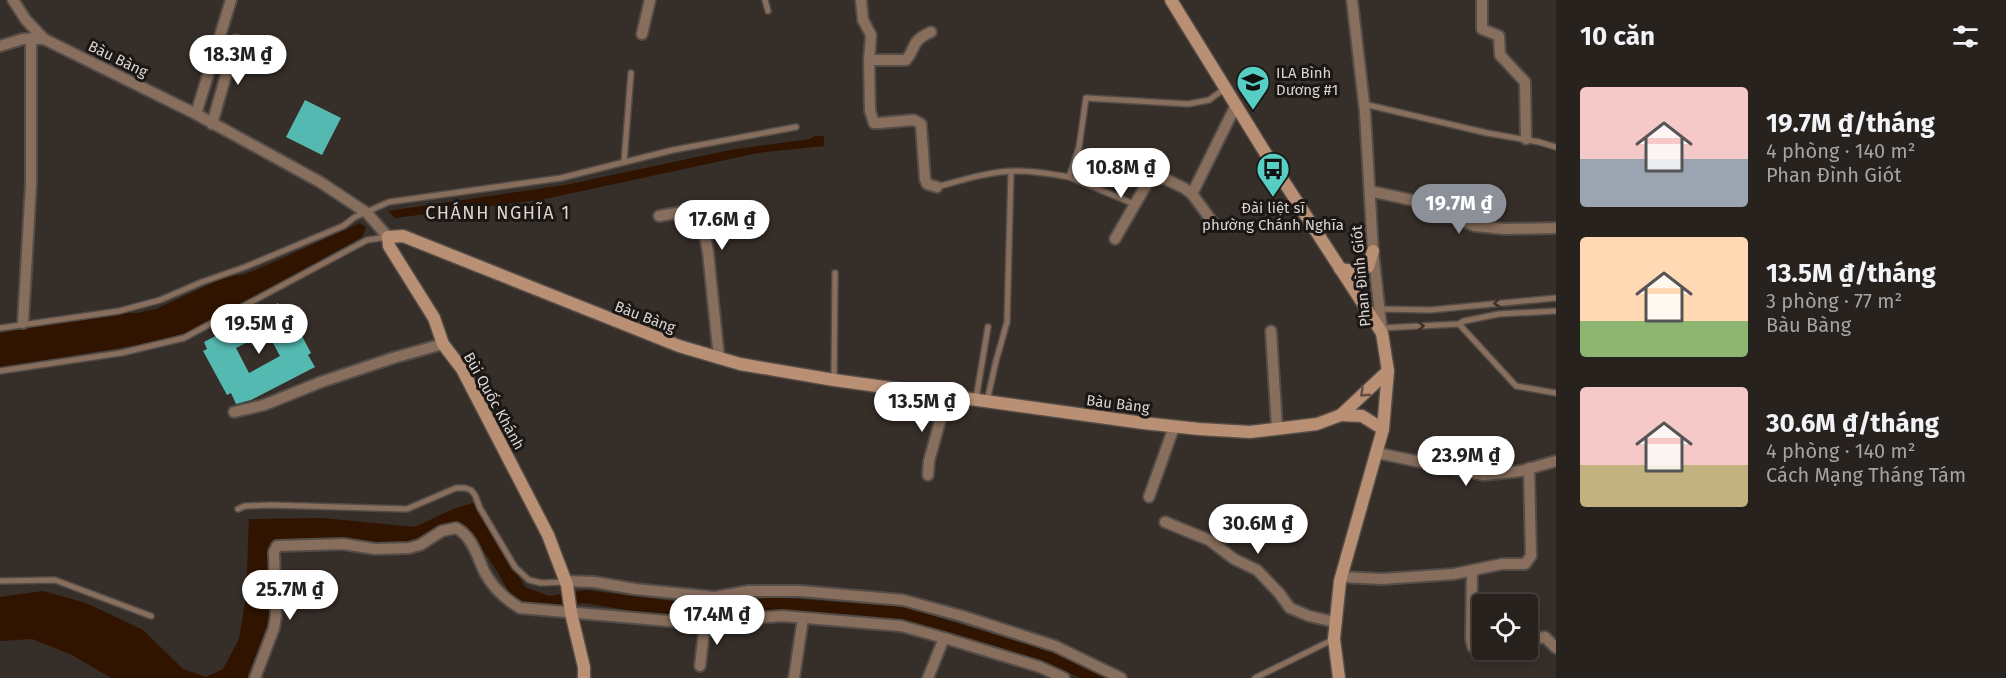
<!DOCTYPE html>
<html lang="vi">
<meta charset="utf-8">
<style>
:root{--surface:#28221f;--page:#302a28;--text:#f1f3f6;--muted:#a5a4a4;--line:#443f3d;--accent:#8c9099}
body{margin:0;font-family:"Fira Sans",sans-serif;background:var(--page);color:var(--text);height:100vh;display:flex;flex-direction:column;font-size:22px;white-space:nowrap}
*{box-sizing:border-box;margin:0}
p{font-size:20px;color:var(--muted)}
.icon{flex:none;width:33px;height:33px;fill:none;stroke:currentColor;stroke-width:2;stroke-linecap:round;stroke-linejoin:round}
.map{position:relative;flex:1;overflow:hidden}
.details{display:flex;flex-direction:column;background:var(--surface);width:450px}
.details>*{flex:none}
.buttons{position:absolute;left:1472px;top:594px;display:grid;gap:12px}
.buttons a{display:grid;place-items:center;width:66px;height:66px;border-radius:6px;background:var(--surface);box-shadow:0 3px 9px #0003,0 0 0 2px var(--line);font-size:30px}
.price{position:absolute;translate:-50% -51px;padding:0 14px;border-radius:21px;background:#fff;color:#222;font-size:20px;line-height:39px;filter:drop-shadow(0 2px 3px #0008)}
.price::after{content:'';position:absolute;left:50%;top:36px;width:18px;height:14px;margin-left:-9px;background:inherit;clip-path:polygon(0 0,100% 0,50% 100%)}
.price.on{background:var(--accent);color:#fff}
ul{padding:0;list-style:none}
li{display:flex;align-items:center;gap:18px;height:150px;padding:0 24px}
li span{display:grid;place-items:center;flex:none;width:168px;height:120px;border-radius:6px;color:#555}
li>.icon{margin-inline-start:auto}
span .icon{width:72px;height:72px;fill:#fffc;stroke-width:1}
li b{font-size:26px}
h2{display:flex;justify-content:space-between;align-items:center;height:72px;padding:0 24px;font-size:26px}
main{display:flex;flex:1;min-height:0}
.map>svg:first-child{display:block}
.water{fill:#311400}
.building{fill:#54bab1;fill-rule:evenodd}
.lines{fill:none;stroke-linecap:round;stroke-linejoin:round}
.lane-casing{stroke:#544c47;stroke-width:8}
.street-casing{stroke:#544c47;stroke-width:14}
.secondary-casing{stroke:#544c47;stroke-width:15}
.lane{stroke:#886e5c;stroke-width:5}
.street{stroke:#886e5c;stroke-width:10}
.secondary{stroke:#ba9074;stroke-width:12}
.oneway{stroke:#3c312a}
.oneway2{stroke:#634d40}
.labels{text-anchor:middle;stroke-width:6;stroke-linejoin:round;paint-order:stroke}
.street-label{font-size:15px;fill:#dad5d1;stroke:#1b1715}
.poi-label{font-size:15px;fill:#dad5d1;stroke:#1b1715;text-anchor:start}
.quarter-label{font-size:18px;letter-spacing:1.5px;fill:#dfd4cd;stroke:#1b1715}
</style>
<main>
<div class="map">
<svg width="1556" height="678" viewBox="0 0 1556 678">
<rect width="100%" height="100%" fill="#362e29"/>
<g class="water">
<path d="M815,136H824V146L758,153L545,199L395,218L388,211L565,185L730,150L810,139Z"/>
<path d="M360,223L366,227L362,237L235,308L185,333L158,342L0,367V333L121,313H137L156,309L227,276L241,275L254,271Z"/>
<path d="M473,503L481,511L525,587L549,596L586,590L673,601L722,605L774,597L904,607L1053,652L1114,678H1080L1057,667L954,635L895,621H694L584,603L536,608L515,603C497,571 486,548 457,525L418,540L394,545L327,541H272L269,621L247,678H111L72,655L32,639L0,641V597L43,591L86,603L143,630L183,669L206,677L223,669L239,639L246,596L249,519L322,518L415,527L453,509Z"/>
</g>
<g class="building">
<path d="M305,100L341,118L322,155L286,137Z"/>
<path d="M278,303L282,311L287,308L311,353L308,355L315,367L251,400L236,404L231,393L227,395L203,351L207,349L204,342L227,330L229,334L260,317L259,314ZM267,332L280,356L249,373L236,348Z"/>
</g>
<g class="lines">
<g class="lane-casing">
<g id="lane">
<path d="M765,0L768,11"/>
<path d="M1364,104L1487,133L1539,142L1556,147"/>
<path d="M624,162L631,73"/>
<path d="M1069,177L1134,204"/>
<path d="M937,187C962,180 990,171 1017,171C1035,171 1052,174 1069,177L1079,147L1086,98L1188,104L1209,100L1224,89"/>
<path d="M1379,309L1430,310L1556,298"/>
<path d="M1459,324L1516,386L1556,393"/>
<path d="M0,328L119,311L160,300L202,282L245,267L343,226L355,217L389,202L561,178L673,150L796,127"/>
<path d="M1381,328L1459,324L1464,321L1499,314L1556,311"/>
<path d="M0,371L121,353L184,338L367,240L388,237"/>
<path d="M834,380L835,273"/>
<path d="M976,399L988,327"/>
<path d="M987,401L996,361L1007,322L1011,172"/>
<path d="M238,509L245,506L271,505L407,509L456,488H465L471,490L475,495L480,508L515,567L529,580L541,583L565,582"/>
<path d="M0,581L55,580L151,616"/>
<path d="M1255,678L1334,639"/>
</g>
</g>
<g class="street-casing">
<g id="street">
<path d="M13,0L26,20L44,39"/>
<path d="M861,0L863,20L871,35L869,60L870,111L874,123H879L914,120L921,124L925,179L927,184L937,187"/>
<path d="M1352,0L1365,112L1373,251L1382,333"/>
<path d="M1482,0V29L1499,36L1500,55L1525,82L1526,139"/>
<path d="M642,34L650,0"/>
<path d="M0,46L23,39H44L196,114L320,182L367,213L388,237"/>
<path d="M869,60H906C918,46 909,42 931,32"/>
<path d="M196,114L231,0"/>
<path d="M212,124L236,40"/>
<path d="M1370,191L1430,204L1455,218L1475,226L1505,229L1556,228"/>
<path d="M1192,194L1236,105"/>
<path d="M659,216L694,210L698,211L701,215L708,252L719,358"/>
<path d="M1115,239L1153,173L1184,188L1192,194L1212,221"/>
<path d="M23,323L31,183V38"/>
<path d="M1271,331L1277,428"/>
<path d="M234,412L264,405L321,382L393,358L443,344"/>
<path d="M1377,453L1484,475L1521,471L1556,461"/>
<path d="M928,475L929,461L947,396"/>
<path d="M1149,497L1174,427"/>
<path d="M1165,522L1209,540L1234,559L1257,570L1279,593L1290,608L1309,616L1335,622"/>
<path d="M1472,571L1471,639L1473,647L1482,649"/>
<path d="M1342,577L1382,579L1454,574L1502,564H1525L1531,556L1529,468"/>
<path d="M566,581L594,582L635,589L715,597L749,591H801L903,600L962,616L1055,646L1121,678"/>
<path d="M1527,640L1545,637L1556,648"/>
<path d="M700,666L705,623"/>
<path d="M255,678L274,628L276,615L274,552L277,546L343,544L375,549L409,548L420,545L442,531L456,528C472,536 477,556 484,571C492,587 505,599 520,608L691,623L782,616L901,626L944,638L1040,667L1064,678"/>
<path d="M794,678L803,618"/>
<path d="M928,678L944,638"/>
</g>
</g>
<g class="secondary-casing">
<g id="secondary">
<path d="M1171,0L1266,154L1382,333L1388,371L1383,429L1340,581L1334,639L1339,678"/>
<path d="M1340,269L1354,271L1368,267L1373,251"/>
<path d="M1341,415L1362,416L1383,429"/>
<path d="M584,678V667L571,613L567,585L548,535L462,369L443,344L434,318L389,246L388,237L403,236L679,346L740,364L834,380L1143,423L1199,429L1250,432L1317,424L1341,415L1388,371"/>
</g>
</g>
<use href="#lane" class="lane"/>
<use href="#street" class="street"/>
<use href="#secondary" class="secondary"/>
</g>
<defs><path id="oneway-chevron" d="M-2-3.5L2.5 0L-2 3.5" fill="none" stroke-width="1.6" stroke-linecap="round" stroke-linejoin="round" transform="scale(1.5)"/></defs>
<g class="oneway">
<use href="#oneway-chevron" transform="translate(1498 303) rotate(174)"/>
<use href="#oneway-chevron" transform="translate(1420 326) rotate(-2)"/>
</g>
<use class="oneway2" href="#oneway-chevron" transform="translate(1364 393) rotate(137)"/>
<defs>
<g id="school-pin" transform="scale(1.725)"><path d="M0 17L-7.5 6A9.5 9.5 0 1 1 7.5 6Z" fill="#56cec4" stroke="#1b1715"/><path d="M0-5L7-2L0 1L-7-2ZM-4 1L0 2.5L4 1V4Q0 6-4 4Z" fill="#111"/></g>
<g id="bus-pin" transform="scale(1.725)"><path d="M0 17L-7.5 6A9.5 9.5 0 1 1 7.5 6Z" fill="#56cec4" stroke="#1b1715"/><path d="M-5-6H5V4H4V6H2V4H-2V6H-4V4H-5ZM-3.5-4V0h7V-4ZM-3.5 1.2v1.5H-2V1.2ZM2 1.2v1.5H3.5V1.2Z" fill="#111"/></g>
</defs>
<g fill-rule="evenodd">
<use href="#school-pin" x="1253" y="82"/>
<use href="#bus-pin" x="1273" y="169"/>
</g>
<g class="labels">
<g class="street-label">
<text transform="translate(118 59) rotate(26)" y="5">Bàu Bàng</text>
<text transform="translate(1361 276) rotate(-95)" y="5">Phan Đình Giót</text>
<text transform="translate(645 317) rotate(21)" y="5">Bàu Bàng</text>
<text transform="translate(494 401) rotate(61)" y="5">Bùi Quốc Khánh</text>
<text transform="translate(1118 404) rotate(7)" y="5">Bàu Bàng</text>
</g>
<g class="poi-label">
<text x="1276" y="78">ILA Bình<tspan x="1276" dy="17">Dương #1</tspan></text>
<text x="1273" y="213" text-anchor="middle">Đài liệt sĩ<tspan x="1273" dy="17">phường Chánh Nghĩa</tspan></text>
</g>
<g class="quarter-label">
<text x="498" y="219">CHÁNH NGHĨA 1</text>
</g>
</g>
</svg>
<div class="buttons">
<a><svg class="icon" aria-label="locate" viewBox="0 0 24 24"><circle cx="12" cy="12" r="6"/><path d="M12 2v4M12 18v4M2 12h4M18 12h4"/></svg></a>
</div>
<b class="price" style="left:238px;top:86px">18.3M ₫</b>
<b class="price" style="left:1121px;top:199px">10.8M ₫</b>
<b class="price on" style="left:1459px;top:235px">19.7M ₫</b>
<b class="price" style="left:722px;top:251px">17.6M ₫</b>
<b class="price" style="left:259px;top:355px">19.5M ₫</b>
<b class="price" style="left:922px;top:433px">13.5M ₫</b>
<b class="price" style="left:1466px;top:487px">23.9M ₫</b>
<b class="price" style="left:1258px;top:555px">30.6M ₫</b>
<b class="price" style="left:290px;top:621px">25.7M ₫</b>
<b class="price" style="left:717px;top:646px">17.4M ₫</b>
</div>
<section class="details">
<h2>10 căn<svg class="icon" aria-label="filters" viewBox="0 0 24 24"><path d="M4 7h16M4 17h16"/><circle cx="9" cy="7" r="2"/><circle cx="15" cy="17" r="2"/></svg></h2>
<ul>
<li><span style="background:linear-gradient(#f6c9c9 60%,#9aa5b1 0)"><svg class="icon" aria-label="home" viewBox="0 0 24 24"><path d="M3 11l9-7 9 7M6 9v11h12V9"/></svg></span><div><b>19.7M ₫/tháng</b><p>4 phòng · 140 m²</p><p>Phan Đình Giót</p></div></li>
<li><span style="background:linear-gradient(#ffd9b3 70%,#8fb573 0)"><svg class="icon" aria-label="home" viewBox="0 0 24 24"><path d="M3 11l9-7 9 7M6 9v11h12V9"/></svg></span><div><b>13.5M ₫/tháng</b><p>3 phòng · 77 m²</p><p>Bàu Bàng</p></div></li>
<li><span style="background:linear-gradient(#f6c9c9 65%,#c2b280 0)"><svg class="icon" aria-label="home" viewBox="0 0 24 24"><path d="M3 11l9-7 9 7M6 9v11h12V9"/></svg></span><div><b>30.6M ₫/tháng</b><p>4 phòng · 140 m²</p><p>Cách Mạng Tháng Tám</p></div></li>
</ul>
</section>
</main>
